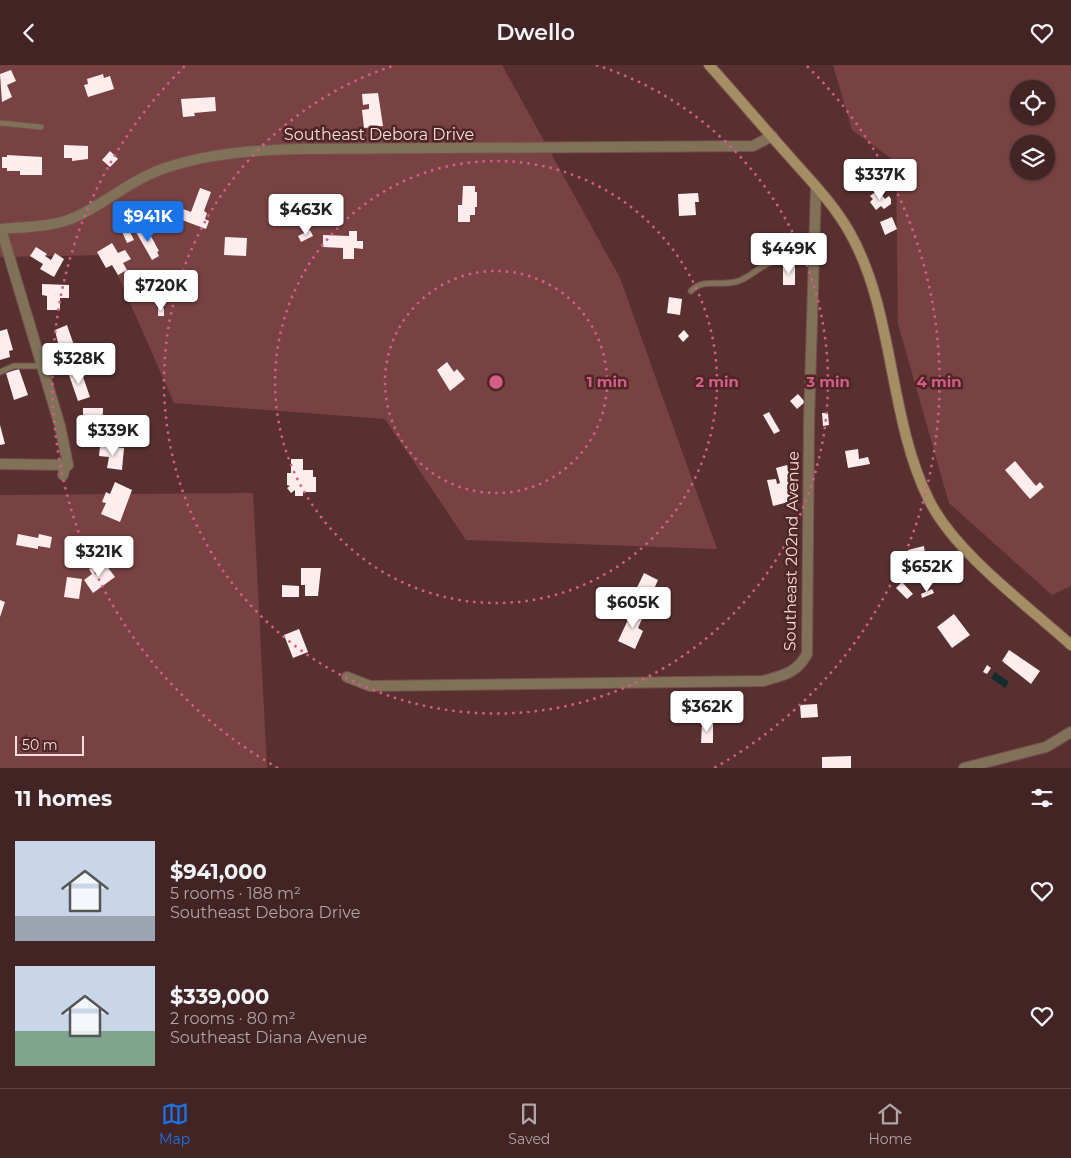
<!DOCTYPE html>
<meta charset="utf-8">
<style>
:root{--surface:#432424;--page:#4d3031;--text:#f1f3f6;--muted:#afa4a6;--line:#5b4141;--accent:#1a73e8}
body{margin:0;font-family:Montserrat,sans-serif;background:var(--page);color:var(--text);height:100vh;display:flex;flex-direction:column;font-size:19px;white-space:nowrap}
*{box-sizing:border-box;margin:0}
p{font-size:16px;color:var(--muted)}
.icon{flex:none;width:28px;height:28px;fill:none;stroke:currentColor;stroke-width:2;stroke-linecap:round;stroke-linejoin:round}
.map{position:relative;height:703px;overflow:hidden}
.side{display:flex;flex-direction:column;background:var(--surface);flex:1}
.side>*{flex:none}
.tools{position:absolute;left:1010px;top:15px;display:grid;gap:10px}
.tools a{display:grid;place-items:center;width:45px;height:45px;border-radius:50%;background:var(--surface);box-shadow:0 1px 4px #0004,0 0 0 1px var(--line);font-size:25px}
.scale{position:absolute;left:15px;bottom:12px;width:69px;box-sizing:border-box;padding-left:5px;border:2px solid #f8dddb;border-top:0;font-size:14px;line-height:18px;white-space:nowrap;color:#f8dddb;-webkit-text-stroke:4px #4e2626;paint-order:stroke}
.price{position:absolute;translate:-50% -42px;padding:0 11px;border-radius:5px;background:#fff;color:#222;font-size:16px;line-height:32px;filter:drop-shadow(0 1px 2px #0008)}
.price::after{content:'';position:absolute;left:50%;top:30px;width:15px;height:11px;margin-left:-8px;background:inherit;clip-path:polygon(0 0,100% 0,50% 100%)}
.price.on{background:var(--accent);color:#fff}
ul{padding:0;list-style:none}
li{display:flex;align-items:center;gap:15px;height:125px;padding:0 15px}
li span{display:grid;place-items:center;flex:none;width:140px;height:100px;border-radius:0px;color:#555}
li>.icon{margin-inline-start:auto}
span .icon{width:60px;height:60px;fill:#fffc;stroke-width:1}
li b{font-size:21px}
h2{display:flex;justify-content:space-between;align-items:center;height:60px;padding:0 15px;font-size:21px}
header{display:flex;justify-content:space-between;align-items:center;height:65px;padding:0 15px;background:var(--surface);font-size:22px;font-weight:600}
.tab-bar{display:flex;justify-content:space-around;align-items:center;height:70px;border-top:1px solid var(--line);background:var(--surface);font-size:14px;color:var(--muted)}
.tab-bar a{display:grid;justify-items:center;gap:2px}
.tab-bar .on{color:var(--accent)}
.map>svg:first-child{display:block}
.green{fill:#794242;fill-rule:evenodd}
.water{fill:#0e2e30}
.building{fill:#feedec}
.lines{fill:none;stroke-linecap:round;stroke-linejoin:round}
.lane-casing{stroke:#764f4f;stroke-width:7}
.street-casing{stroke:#764f4f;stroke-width:12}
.secondary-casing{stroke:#764f4f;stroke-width:12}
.lane{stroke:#807158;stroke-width:5}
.street{stroke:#807158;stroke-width:10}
.secondary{stroke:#a58d64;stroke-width:10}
.ring{fill:none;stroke:#d55d88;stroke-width:2.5;stroke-dasharray:2.5 5}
.labels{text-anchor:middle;stroke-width:5;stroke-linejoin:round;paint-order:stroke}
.street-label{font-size:16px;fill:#f8dddb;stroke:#4e2626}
.centre{fill:#d55d88;stroke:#4e2626;stroke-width:2.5}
.ring-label{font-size:15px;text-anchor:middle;font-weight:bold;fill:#d55d88;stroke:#4e2626;stroke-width:5;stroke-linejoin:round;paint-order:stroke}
</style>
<header><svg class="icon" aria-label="back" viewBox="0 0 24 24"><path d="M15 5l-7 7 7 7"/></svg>Dwello<svg class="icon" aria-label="heart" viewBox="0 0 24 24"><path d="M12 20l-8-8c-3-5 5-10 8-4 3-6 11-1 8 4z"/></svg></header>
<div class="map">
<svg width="1071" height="703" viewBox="0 0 1071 703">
<rect width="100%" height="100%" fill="#593030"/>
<g class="green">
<path d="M0,0H502L620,213L717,484L466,475L385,354L174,338L109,190L0,192Z"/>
<path d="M833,0H1071V521L1052,530L949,438L898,259L896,97L852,65ZM1019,24H1046V51H1019ZM1019,79H1046V106H1019Z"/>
<path d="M253,428L267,703H0V430Z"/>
</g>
<path class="water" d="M995,607L1009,617L1005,623L991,613Z"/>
<g class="building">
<path d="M11,5L16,16L7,20L12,32L2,37L0,9Z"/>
<path d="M103,9L104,13L110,11L114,24L88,32L84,20L88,19L87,14Z"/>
<path d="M378,28L383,61L364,63L362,45L369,44V39L363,40L362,29Z"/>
<path d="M215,32L216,46L194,48L195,51L183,52L181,34Z"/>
<path d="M64,80L88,81V94L72,96V93H64Z"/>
<path d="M110,86L118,94L110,102L102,95Z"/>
<path d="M7,90L42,92V110H20V106H7V103H2V92H7Z"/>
<path d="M463,121H475V127H477V142H475V150H470V157H458V140H462Z"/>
<path d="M200,123L211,127L204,146L207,148L205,154L209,156L206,164L174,152L178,142L191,147Z"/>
<path d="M878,125L885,134L889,131L891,134V139L884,144L881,141L876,145L870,137L873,134L870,131Z"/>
<path d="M698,128L699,137H695L696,150L679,151L678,129Z"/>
<path d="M892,152L897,164L885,170L880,157Z"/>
<path d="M126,159L134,175L127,178L120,162Z"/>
<path d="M146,162L159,186L157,187L159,191L152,195L136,167Z"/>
<path d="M310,165L313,171L301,177L298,171Z"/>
<path d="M349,166H357V176H363V184L354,183V194H343V183L323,182V170L349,171Z"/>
<path d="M225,172L247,173L246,191L224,190Z"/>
<path d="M112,178L118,188L125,185L131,194L123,198L127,205L118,210L112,200L106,203L97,187Z"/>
<path d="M36,182L47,189L45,191L51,195L55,188L64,194L54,212L40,204L43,199L30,191Z"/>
<rect x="783" y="200" width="12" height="20"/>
<path d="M42,219L69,220V233H60V245H47V231L42,230Z"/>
<path d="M669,232L682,234L680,250L667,248Z"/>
<rect x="158" y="243" width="6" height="8"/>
<path d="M67,260L78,292L66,296L63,286L60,287L55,265Z"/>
<path d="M7,264L13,285L9,286L10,292L0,295V266Z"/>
<path d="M684,265L689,271L683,277L678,271Z"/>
<path d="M447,297L454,307L457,304L465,314L450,326L437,305Z"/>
<path d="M80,303L90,332L78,336L68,307Z"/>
<path d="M19,304L28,330L14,335L6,308Z"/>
<path d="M798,329L805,337L797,344L790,336Z"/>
<path d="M83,343H103L102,373H88V354H83Z"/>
<path d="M769,347L780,366L774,369L763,350Z"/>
<path d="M822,348H828L829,360L823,361Z"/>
<path d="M0,360L5,379L0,380Z"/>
<path d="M100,381L124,383L122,405L107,403L109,392L99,391Z"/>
<path d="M858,384L859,394L868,392L870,399L848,403L845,386Z"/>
<path d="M291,394H303V405H313V412H316V427H303V431H295V425L291,428L287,423L290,421L287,420V408H291Z"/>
<path d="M1015,396L1036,421L1040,417L1044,422L1030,434L1005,405Z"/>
<path d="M787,400L796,435L773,441L767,415L776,414L777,419L780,418L776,403Z"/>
<path d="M115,417L132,425L120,457L101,449L106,438L102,437L106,427L110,429Z"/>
<path d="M18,469L38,473L39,469L52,472L50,483L38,481V484L16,480Z"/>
<path d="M924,481L925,489L935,486L938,497L912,503L908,485Z"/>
<path d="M96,499L100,504L106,500L115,512L93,528L84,515L92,509L89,504Z"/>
<path d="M301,503H321L318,531H305V520H301Z"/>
<path d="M644,508L658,515L654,524L668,531L660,547L632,533Z"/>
<path d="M67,512L82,514L79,534L64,532Z"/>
<path d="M902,517L913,529L907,534L896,523Z"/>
<path d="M282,520L299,521V532H282Z"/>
<path d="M932,524L934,528L922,533L921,529Z"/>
<path d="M0,535L5,537L0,552Z"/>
<path d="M634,542L645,547L638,563L643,566L635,584L618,576Z"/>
<path d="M954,549L970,570L952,583L937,562Z"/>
<path d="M299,564L308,587L293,593L284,570Z"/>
<path d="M1009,585L1040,606L1031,619L1002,596Z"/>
<path d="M987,600L991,603L987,609L983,607Z"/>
<path d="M817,639L818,652L801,653L800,640Z"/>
<path d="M702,658H713V678H701Z"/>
<path d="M851,691V703H822V692Z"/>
</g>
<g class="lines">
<g class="lane-casing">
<g id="lane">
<path d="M0,58L41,62"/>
<path d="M691,226C703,213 719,221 735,217C746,215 753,207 762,202C779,192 797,184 814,174"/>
<path d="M0,307L14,301H41"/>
</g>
</g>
<g class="street-casing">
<g id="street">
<path d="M0,164C25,162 55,162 78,151C108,136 133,114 165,103C209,88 257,85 303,84L753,81L772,71"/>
<path d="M1,164L60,361L68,400L65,402L63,410"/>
<path d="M0,399L68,400"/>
<path d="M347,612L370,621L763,616C783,610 796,609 807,589L809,357L816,122"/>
<path d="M964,703L1046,682L1071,667"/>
</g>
</g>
<g class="secondary-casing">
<path id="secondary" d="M709,0C736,30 762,61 789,91C810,115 834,139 850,168C895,248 888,353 929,435C955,488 1027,540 1071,580"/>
</g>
<use href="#lane" class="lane"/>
<use href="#street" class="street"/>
<use href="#secondary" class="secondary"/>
</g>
<g class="ring">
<circle cx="496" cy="317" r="111"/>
<circle cx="496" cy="317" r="221"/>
<path d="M596 0A332 332 0 1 1 396 0"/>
<path d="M278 703A443 443 0 0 1 185 1M807 1A443 443 0 0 1 714 703"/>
</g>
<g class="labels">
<g class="street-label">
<text x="379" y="75">Southeast Debora Drive</text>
<text transform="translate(791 486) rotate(-89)" y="6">Southeast 202nd Avenue</text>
</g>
</g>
<circle cx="496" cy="317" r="8" class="centre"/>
<g class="ring-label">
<text x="607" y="322">1 min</text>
<text x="717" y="322">2 min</text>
<text x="828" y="322">3 min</text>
<text x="939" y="322">4 min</text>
</g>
</svg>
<div class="tools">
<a><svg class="icon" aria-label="locate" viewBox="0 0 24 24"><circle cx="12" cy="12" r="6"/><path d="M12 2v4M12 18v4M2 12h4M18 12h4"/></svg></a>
<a><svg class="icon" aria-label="layers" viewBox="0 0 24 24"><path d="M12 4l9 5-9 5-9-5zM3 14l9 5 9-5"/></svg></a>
</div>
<div class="scale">50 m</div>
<b class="price" style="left:880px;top:136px">$337K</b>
<b class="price" style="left:306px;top:171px">$463K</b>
<b class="price on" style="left:148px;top:178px">$941K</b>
<b class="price" style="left:789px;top:210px">$449K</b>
<b class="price" style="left:161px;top:247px">$720K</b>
<b class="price" style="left:79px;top:320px">$328K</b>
<b class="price" style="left:113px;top:392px">$339K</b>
<b class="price" style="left:99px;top:513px">$321K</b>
<b class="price" style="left:927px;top:528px">$652K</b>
<b class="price" style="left:633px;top:564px">$605K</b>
<b class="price" style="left:707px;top:668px">$362K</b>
</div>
<section class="side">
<h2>11 homes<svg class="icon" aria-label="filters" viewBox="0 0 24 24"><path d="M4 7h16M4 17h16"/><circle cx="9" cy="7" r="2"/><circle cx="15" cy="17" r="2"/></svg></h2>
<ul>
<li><span style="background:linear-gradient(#c9d6e8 75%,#9aa5b1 0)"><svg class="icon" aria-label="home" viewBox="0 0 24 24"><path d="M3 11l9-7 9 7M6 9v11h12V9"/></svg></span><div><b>$941,000</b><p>5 rooms · 188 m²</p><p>Southeast Debora Drive</p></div><svg class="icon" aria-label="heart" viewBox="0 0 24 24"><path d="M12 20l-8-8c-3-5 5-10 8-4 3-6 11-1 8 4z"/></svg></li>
<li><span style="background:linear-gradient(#c9d6e8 65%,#7fa58c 0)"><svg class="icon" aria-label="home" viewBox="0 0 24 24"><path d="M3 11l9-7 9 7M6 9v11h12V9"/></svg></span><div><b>$339,000</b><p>2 rooms · 80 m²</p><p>Southeast Diana Avenue</p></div><svg class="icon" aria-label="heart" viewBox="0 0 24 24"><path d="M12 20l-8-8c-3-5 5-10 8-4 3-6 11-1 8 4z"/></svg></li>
</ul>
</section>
<nav class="tab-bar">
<a class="on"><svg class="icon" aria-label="map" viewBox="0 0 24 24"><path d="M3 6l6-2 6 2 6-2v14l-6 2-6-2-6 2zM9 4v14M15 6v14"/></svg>Map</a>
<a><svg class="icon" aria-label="saved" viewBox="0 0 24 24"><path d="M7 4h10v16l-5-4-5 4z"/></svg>Saved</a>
<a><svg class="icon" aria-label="home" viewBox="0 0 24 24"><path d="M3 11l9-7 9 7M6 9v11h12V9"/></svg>Home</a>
</nav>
